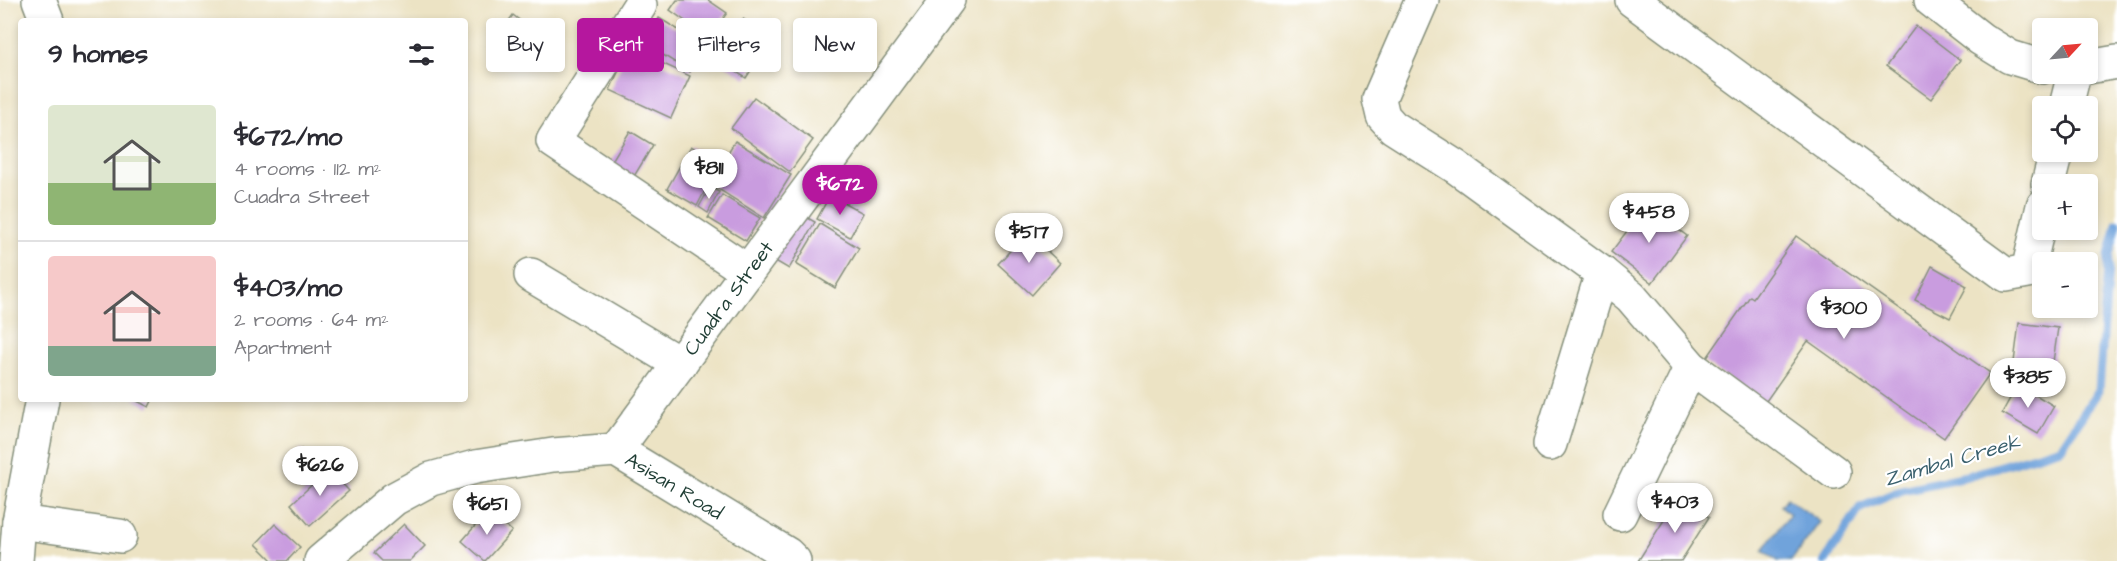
<!DOCTYPE html>
<meta charset="utf-8">
<style>
:root{--surface:#fff;--page:#f2f2f3;--text:#2b2b33;--muted:#7c7c81;--line:#e1e1e2;--accent:#b5179e}
body{margin:0;font-family:"Architects Daughter",sans-serif;background:var(--page);color:var(--text);height:100vh;display:flex;flex-direction:column;font-size:22px;white-space:nowrap}
*{box-sizing:border-box;margin:0}
p{font-size:20px;color:var(--muted)}
.icon{flex:none;width:33px;height:33px;fill:none;stroke:currentColor;stroke-width:2;stroke-linecap:round;stroke-linejoin:round}
.map{position:relative;flex:1;overflow:hidden}
.panel{position:absolute;left:18px;top:18px;width:450px;height:384px;display:flex;flex-direction:column;background:var(--surface);border-radius:6px;box-shadow:0 3px 9px #0003}
.panel>*{flex:none}
.guide{position:absolute;left:486px;top:18px;width:570px;height:54px;display:flex;gap:12px}
.needle{width:39px;rotate:64deg}
.buttons{position:absolute;left:2032px;top:18px;display:grid;gap:12px}
.buttons a{display:grid;place-items:center;width:66px;height:66px;border-radius:6px;background:var(--surface);box-shadow:0 3px 9px #0003;font-size:30px}
.price{position:absolute;translate:-50% -51px;padding:0 14px;border-radius:21px;background:#fff;color:#222;font-size:20px;line-height:39px;filter:drop-shadow(0 2px 3px #0008)}
.price::after{content:'';position:absolute;left:50%;top:36px;width:18px;height:14px;margin-left:-9px;background:inherit;clip-path:polygon(0 0,100% 0,50% 100%)}
.price.selected{background:var(--accent);color:#fff}
ul{padding:0;list-style:none}
li{display:flex;align-items:center;gap:18px;height:150px;padding:0 30px}
li+li{border-top:2px solid var(--line)}
li span{display:grid;place-items:center;flex:none;width:168px;height:120px;border-radius:6px;color:#555}
li>.icon{margin-inline-start:auto}
span .icon{width:72px;height:72px;fill:#fffc;stroke-width:1}
li b{font-size:26px}
h2{display:flex;justify-content:space-between;align-items:center;height:72px;padding:0 30px;font-size:26px}
.tag{padding:0 21px;border-radius:6px;background:var(--surface);box-shadow:0 3px 9px #0003;font-size:21px;line-height:54px}
.tag.selected{background:var(--accent);color:#fff}
.map>svg:first-child{display:block}
.water{fill:#70a3db;stroke:#487088;stroke-width:1.5}
.lines{fill:none;stroke-linecap:round;stroke-linejoin:round}
.stream{stroke:#70a3db;stroke-width:9}
.building{fill:#c99cdf}
.minor-casing{stroke:#86907c;stroke-width:36}
.minor{stroke:#fff;stroke-width:33}
.labels{text-anchor:middle;stroke-width:4.5;stroke-linejoin:round;paint-order:stroke}
.street-label{font-size:20px;fill:#1f3d34;stroke:#fff}
.water-label{font-size:21px;font-style:italic;fill:#3b616e;stroke:#fff}
</style>
<div class="map">
<svg width="2117" height="561" viewBox="0 0 2117 561">
<rect width="100%" height="100%" fill="#fff"/>
<filter id="ink" filterUnits="userSpaceOnUse"><feTurbulence type="fractalNoise" baseFrequency=".0167" numOctaves="2"/><feDisplacementMap in="SourceGraphic" scale="12" xChannelSelector="R" yChannelSelector="G"/><feConvolveMatrix kernelMatrix="1 2 1 2 8 2 1 2 1" color-interpolation-filters="sRGB"/></filter>
<filter id="wash" filterUnits="userSpaceOnUse"><feTurbulence type="fractalNoise" baseFrequency=".008" numOctaves="4" result="noise"/><feDisplacementMap in="SourceGraphic" scale="24" xChannelSelector="R" yChannelSelector="G"/><feGaussianBlur stdDeviation="1.35" result="paint"/><feColorMatrix in="noise" values="0 0 0 0 0 0 0 0 0 0 0 0 0 0 0 0 0 1.4 0 .05"/><feComposite in="paint" operator="in"/></filter>
<g filter="url(#wash)">
<rect width="100%" height="100%" fill="#ece3c4"/>
<path class="water" d="M1787,498L1820,522L1791,561H1778L1763,550L1790,514L1781,506Z"/>
<g class="lines">
<path class="stream" d="M1825,561L1860,508L1902,490L1967,476L2061,448L2099,390L2109,255L2117,224"/>
</g>
<g id="blocks">
<g class="building">
<path d="M677,0H708L727,13L709,38L670,10Z"/>
<path d="M513,15L542,38L523,63L494,41Z"/>
<path d="M659,18L705,46L690,72L644,43Z"/>
<path d="M743,19L772,37L746,78L717,60Z"/>
<path d="M1916,26L1960,60L1931,99L1886,66Z"/>
<path d="M629,48L690,76L671,118L610,90Z"/>
<path d="M754,97L813,140L790,172L731,128Z"/>
<path d="M630,131L653,145L633,178L610,164Z"/>
<path d="M735,141L791,175L764,218L709,183L697,206L667,189L691,146L721,164Z"/>
<path d="M710,187L719,192L708,213L699,207Z"/>
<path d="M722,195L760,218L746,241L708,218Z"/>
<path d="M830,195L863,213L850,237L817,219Z"/>
<path d="M1646,206L1687,236L1652,283L1611,252Z"/>
<path d="M797,212L815,222L789,269L772,259Z"/>
<path d="M820,224L859,248L835,288L796,264Z"/>
<path d="M1027,232L1060,263L1032,295L998,264Z"/>
<path d="M1796,236L1990,373L1944,438L1808,341L1764,404L1704,362L1750,296L1753,298Z"/>
<path d="M1932,266L1967,286L1950,318L1915,300Z"/>
<path d="M2019,323L2058,328L2051,375L2013,370Z"/>
<path d="M2018,384L2054,406L2038,434L2002,413Z"/>
<path d="M133,399H153L149,407Z"/>
<path d="M301,449L313,459L303,471L290,461Z"/>
<path d="M329,469L349,491L310,526L291,504Z"/>
<path d="M1678,498L1709,517L1681,561H1638Z"/>
<path d="M488,511L512,531L485,561L462,541Z"/>
<path d="M275,524L300,547L287,561H273L256,544Z"/>
<path d="M404,524L425,546L410,561H382L374,553Z"/>
</g>
</g>
</g>
<g filter="url(#ink)">
<use href="#blocks" fill-opacity="0" stroke="#86907c" stroke-width="1.5"/>
<g class="lines">
<g class="minor-casing">
<g id="minor">
<path d="M39,0L47,21"/>
<path d="M1422,0L1379,99L1383,116L1393,127L1456,167L1602,273L1631,297L1691,367L1834,472"/>
<path d="M1632,0L2006,275L2028,271L2043,206"/>
<path d="M1931,0L1981,39L2010,57L2043,67"/>
<path d="M640,5L553,141L747,271"/>
<path d="M2088,67L2117,62"/>
<path d="M2066,106L2074,74"/>
<path d="M2048,184L2056,152"/>
<path d="M531,275L680,364"/>
<path d="M1550,444L1602,273"/>
<path id="s1" d="M616,450L948,0"/>
<path d="M1620,514L1691,367"/>
<path d="M19,522L120,536"/>
<path d="M16,561L19,522L42,399"/>
<path id="s2" d="M321,561L394,499L431,479L475,467L553,455L616,450L787,554L794,561"/>
</g>
</g>
<use href="#minor" class="minor"/>
</g>
</g>
<g class="labels">
<g class="street-label">
<text dy="7" stroke="none"><textPath href="#s1" startOffset="189">Cuadra Street</textPath></text>
<text dy="7" stroke="none"><textPath href="#s2" startOffset="394">Asisan Road</textPath></text>
</g>
<g class="water-label">
<text transform="translate(1952 460) rotate(-16)" y="7">Zambal Creek</text>
</g>
</g>
</svg>
<div class="buttons">
<a><svg class="needle" viewBox="-14 -14 28 28"><path d="M0-13l5 13h-10z" fill="#e53935"/><path d="M0 13l5-13h-10z" fill="#7c7c81"/></svg></a>
<a><svg class="icon" aria-label="locate" viewBox="0 0 24 24"><circle cx="12" cy="12" r="6"/><path d="M12 2v4M12 18v4M2 12h4M18 12h4"/></svg></a>
<a>+</a>
<a>−</a>
</div>
<b class="price" style="left:709px;top:200px">$811</b>
<b class="price selected" style="left:840px;top:216px">$672</b>
<b class="price" style="left:1649px;top:244px">$458</b>
<b class="price" style="left:1029px;top:264px">$517</b>
<b class="price" style="left:1844px;top:340px">$300</b>
<b class="price" style="left:2028px;top:409px">$385</b>
<b class="price" style="left:320px;top:497px">$626</b>
<b class="price" style="left:1675px;top:534px">$403</b>
<b class="price" style="left:487px;top:536px">$651</b>
<div class="guide">
<a class="tag">Buy</a>
<a class="tag selected">Rent</a>
<a class="tag">Filters</a>
<a class="tag">New</a>
</div>
<section class="panel">
<h2>9 homes<svg class="icon" aria-label="filters" viewBox="0 0 24 24"><path d="M4 7h16M4 17h16"/><circle cx="9" cy="7" r="2"/><circle cx="15" cy="17" r="2"/></svg></h2>
<ul>
<li><span style="background:linear-gradient(#dfe7d0 65%,#8fb573 0)"><svg class="icon" aria-label="home" viewBox="0 0 24 24"><path d="M3 11l9-7 9 7M6 9v11h12V9"/></svg></span><div><b>$672/mo</b><p>4 rooms · 112 m²</p><p>Cuadra Street</p></div></li>
<li><span style="background:linear-gradient(#f6c9c9 75%,#7fa58c 0)"><svg class="icon" aria-label="home" viewBox="0 0 24 24"><path d="M3 11l9-7 9 7M6 9v11h12V9"/></svg></span><div><b>$403/mo</b><p>2 rooms · 64 m²</p><p>Apartment</p></div></li>
</ul>
</section>
</div>
